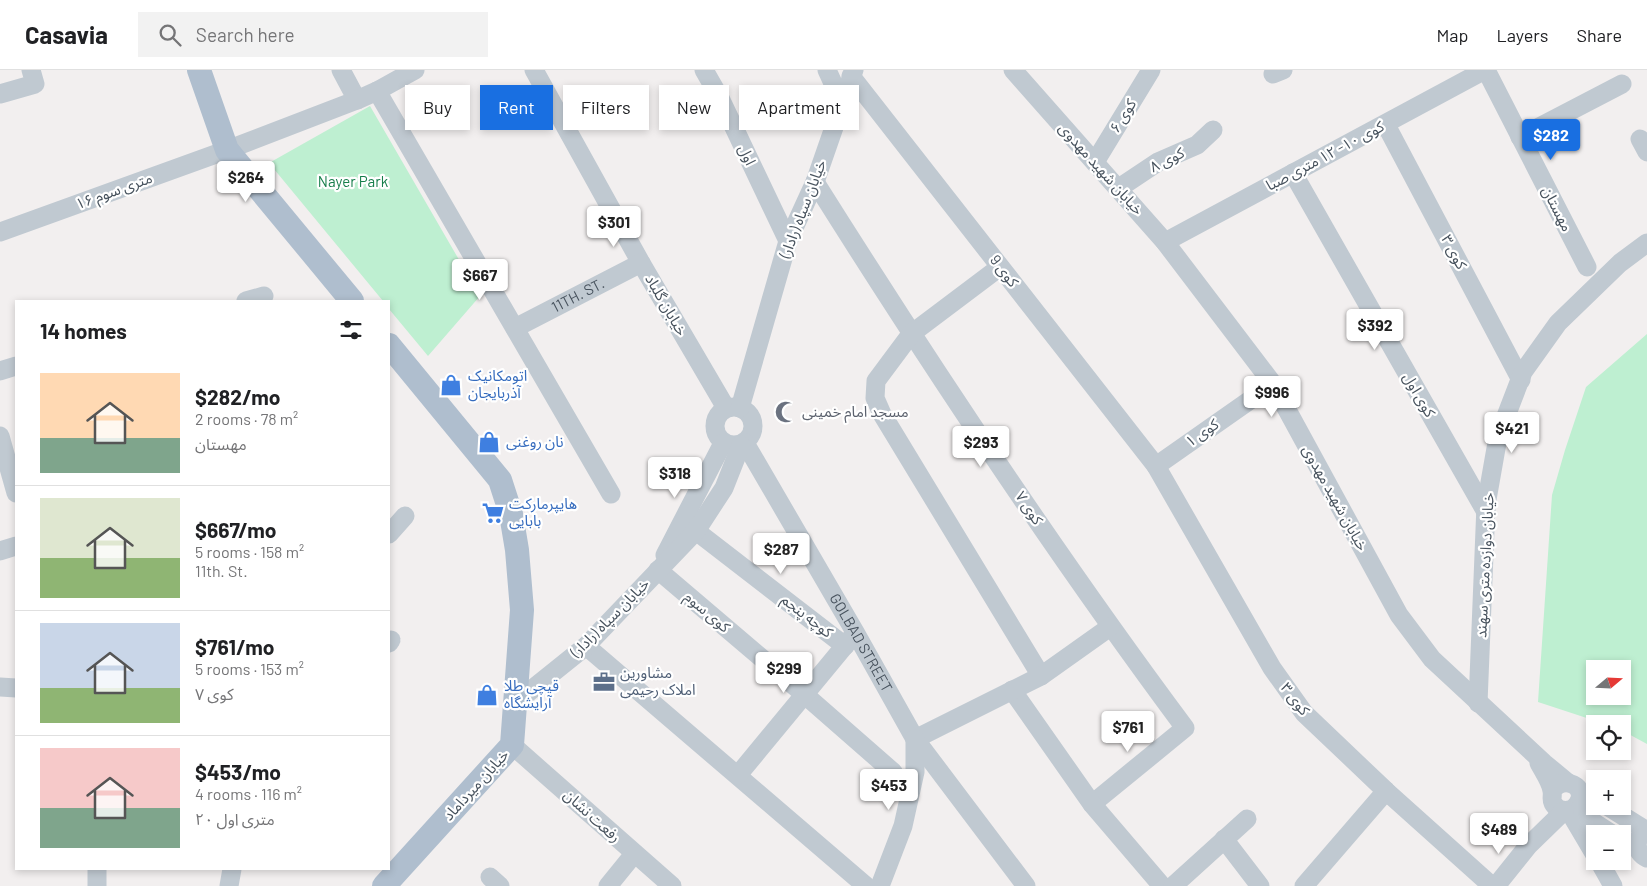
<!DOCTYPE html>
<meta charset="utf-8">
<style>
:root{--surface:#fff;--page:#f2f2f2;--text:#202124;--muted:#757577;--line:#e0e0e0;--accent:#196fe1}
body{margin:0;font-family:Barlow,"Noto Sans Arabic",sans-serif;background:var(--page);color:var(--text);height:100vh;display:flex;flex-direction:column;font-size:19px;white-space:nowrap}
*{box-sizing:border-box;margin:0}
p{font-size:16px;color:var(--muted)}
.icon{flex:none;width:28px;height:28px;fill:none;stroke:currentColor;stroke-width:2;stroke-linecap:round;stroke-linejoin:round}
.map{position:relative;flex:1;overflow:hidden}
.panel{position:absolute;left:15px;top:230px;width:375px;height:570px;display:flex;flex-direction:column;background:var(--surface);border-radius:0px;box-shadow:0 2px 8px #0003}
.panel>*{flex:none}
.guide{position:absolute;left:405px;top:15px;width:475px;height:45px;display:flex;gap:10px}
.needle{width:32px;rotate:71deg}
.tools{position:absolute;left:1586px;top:590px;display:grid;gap:10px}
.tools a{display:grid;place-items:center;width:45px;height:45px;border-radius:0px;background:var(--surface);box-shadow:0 2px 8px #0003;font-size:25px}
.price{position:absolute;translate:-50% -42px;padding:0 11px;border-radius:5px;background:#fff;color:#222;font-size:16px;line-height:32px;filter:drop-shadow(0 1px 2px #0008)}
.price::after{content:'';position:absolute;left:50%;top:30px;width:15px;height:11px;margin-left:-8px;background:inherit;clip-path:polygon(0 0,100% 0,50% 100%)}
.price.on{background:var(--accent);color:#fff}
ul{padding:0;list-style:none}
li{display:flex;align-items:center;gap:15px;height:125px;padding:0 25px}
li+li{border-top:1px solid var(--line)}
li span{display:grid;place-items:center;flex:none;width:140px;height:100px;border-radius:0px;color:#555}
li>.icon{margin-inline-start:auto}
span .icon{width:60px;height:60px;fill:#fffc;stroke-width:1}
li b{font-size:21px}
h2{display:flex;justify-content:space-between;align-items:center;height:60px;padding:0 25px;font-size:21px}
.tag{padding:0 18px;border-radius:0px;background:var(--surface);box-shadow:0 2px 8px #0003;font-size:18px;line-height:45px}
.tag.on{background:var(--accent);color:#fff}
header{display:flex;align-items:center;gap:30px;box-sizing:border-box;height:70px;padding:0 25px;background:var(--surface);border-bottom:1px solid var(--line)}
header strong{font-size:24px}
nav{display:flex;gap:28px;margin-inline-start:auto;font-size:18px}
.search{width:350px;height:45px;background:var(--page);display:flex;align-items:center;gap:12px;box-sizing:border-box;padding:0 18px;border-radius:0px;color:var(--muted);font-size:19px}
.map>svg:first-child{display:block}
.green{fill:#beefd1;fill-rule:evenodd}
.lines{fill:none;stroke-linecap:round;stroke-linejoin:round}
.minor{stroke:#c0c9d1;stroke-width:19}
.major{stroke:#afbece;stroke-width:24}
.labels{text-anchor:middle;stroke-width:4.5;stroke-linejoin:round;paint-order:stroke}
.street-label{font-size:15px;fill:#47525d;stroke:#fff}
.park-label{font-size:15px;fill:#177e4b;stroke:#fff}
.shop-label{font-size:15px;fill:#366cbe;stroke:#fff;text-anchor:start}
.worship-label{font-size:15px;fill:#5b616d;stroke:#fff;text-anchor:start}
.service-label{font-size:15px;fill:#4e5e75;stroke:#fff;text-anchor:start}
</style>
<header>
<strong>Casavia</strong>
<div class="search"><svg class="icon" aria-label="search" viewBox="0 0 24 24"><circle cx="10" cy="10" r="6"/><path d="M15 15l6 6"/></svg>Search here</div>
<nav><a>Map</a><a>Layers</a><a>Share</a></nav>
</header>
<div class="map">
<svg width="1647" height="816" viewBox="0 0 1647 816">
<rect width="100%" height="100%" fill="#f2efef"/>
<g class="green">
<path d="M370,36L480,226L428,286L389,239V231H383L269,93Z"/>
<path d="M1647,264V674L1623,661L1622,654H1605L1538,632L1552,425L1565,380L1586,317ZM1595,599H1622V626H1595Z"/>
</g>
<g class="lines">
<g class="minor">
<path d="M341,0L357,30"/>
<path d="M534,0L641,193L726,338"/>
<path d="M704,0L720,28L788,171"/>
<path d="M827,0L842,33"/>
<path d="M1013,0L1165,172L1273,314L1399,545L1432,589L1544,693L1567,712"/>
<path d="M1486,0L1587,197"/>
<path d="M1273,4L1283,0"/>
<path d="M851,6L1156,396L1272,598L1304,643L1386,721L1492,816"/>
<path d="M377,21L611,424"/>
<path d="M0,24L35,14L31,0"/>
<path d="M1386,55L1521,310"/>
<path d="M1520,67L1622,14"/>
<path d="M1640,69L1647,82"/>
<path d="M1095,92L1151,0"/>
<path d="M1293,103L1486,442"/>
<path d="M815,112C932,298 1054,482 1185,658L1092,734"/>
<path d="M1119,118L1158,92L1197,75L1213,60"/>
<path d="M0,162L227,80L357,30L377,21L415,0"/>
<path d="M1165,172L1485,0"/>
<path d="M1000,197L911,264L876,311L875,328L882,344L1041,606"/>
<path d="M246,231L264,226"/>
<path id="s1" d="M515,258L641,193"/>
<path d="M0,301L16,296"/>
<circle cx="734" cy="356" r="19"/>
<path d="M740,338L788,171L815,112L854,0"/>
<path d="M0,366L16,423"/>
<path id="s2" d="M745,373L855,562L915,669L1026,816"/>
<path d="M1156,396L1273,314"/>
<path d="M696,461L845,576"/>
<path d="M389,464L405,446"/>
<path d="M0,481L16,476"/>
<path d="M665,485L723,373"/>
<path d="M658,500L805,625L893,702"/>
<path d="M389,573L391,570"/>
<path d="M586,576L866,816"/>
<path d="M0,617L16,618"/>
<path d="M1012,620L1092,734L1162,816"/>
<path d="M515,633L586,576L696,461L724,418L741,375"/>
<path d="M1478,633L1486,435L1498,367L1523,302L1558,253L1620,193L1647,173"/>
<path d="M915,669L1041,606L1110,557"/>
<path d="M512,675L672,816"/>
<path d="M1539,693C1543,701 1551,712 1552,721C1553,726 1551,729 1553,733C1558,743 1573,743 1578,733C1588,717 1564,704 1552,721"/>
<path d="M738,705L852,567"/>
<path d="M1607,736L1647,761"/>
<path d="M1573,739L1612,764"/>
<path d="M1569,741L1595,785"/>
<path d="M1647,761C1634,767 1634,782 1647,788"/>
<path d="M1224,769L1260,816"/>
<path d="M1599,791L1613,816"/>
<path d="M490,807L500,816"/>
<path d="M97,816V799"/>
<path d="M229,816L232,799"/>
<path d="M608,816L634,784"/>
<path d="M880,816L903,756L915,702V669"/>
<path d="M1173,816L1247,749"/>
<path d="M1304,816L1386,721"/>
<path d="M1496,816L1528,776L1564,741"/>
</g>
<g class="major">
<path d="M199,0L227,80L352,231"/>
<path d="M384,816L512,675L522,540L517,480L511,444L500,410L389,275"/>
</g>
</g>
<defs>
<g id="shop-bare" transform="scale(1.725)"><path d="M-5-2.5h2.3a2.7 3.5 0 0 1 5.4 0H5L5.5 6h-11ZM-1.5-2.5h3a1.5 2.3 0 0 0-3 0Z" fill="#3f7fe0" stroke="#fff" stroke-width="2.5" paint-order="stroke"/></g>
<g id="mosque-bare" transform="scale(1.725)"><path d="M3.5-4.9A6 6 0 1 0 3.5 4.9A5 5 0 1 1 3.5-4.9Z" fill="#6b7280" stroke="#fff" stroke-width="2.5" paint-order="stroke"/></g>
<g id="supermarket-bare" transform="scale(1.725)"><path d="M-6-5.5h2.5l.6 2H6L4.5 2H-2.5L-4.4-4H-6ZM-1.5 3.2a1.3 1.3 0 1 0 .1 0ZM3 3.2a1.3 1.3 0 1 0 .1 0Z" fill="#3f7fe0" stroke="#fff" stroke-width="2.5" paint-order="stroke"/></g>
<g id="office-bare" transform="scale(1.725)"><path d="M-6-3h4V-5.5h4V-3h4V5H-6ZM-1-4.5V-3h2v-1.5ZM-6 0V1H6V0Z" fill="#5c6f8a" stroke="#fff" stroke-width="2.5" paint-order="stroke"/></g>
</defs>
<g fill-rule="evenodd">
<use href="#shop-bare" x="451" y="315"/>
<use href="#mosque-bare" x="786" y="342"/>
<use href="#shop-bare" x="489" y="372"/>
<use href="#supermarket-bare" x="493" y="443"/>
<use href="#office-bare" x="604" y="612"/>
<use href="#shop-bare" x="487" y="625"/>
</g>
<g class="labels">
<g class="street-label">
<text transform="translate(1123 46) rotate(-58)" y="5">کوی ۶</text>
<text transform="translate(747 85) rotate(65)" y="5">اول</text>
<text transform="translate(1325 86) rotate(-28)" y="5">کوی ۱۰- ۱۲ متری صبا</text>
<text transform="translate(1167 90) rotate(-27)" y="5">کوی ۸</text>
<text transform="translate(1101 99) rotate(48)" y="5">خیابان شهید مهدوی</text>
<text transform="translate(114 121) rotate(-20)" y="5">۱۶ متری سوم</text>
<text transform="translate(803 139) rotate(-69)" y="5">خیابان سپاه (رادار)</text>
<text transform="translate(1557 139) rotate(63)" y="5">مهستان</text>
<text transform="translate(1454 182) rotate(62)" y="5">کوی ۳</text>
<text transform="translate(1004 201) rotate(52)" y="5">کوی 9</text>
<text dy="5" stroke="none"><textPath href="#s1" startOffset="71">11TH. ST.</textPath></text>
<text transform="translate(666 235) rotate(60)" y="5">خیابان گلباد</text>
<text transform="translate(1419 325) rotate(60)" y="5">کوی اول</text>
<text transform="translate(1202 363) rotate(-35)" y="5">کوی ۱</text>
<text transform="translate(1335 428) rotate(61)" y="5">خیابان شهید مهدوی</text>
<text transform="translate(1029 438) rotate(56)" y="5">کوی ۷</text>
<text transform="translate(1485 495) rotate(-87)" y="5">خیابان دوازده متری سهند</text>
<text transform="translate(707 542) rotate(40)" y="5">کوی سوم</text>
<text transform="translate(807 546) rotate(38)" y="5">کوچه پنجم</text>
<text transform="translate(610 548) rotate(-45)" y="5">خیابان سپاه (رادار)</text>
<text dy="5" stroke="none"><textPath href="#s2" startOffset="231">GOLBAD STREET</textPath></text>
<text transform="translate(1295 629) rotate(52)" y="5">کوی ۳</text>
<text transform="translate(476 715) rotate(-48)" y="5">خیابان میرداماد</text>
<text transform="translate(592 746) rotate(42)" y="5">رفعت نشان</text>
</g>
<g class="park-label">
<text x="353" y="117">Nayer Park</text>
</g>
<g class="shop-label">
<text x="468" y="311">اتومکانیک<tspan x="468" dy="17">آذربایجان</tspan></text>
<text x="506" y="377">نان روغنی</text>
<text x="509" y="439">هایپرمارکت<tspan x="509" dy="17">بابایی</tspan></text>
<text x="504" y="621">قیچی طلا<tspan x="504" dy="17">آرایشگاه</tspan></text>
</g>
<g class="worship-label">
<text x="802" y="347">مسجد امام خمینی</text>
</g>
<g class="service-label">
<text x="620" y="608">مشاورین<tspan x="620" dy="17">املاک رحیمی</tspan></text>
</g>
</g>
</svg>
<div class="tools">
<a><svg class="needle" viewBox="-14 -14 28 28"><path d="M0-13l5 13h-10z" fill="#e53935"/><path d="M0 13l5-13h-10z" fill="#757577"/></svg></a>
<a><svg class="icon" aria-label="locate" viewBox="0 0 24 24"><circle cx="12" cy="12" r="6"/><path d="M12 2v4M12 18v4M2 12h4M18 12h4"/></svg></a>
<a>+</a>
<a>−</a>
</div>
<b class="price on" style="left:1551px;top:91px">$282</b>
<b class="price" style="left:246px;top:133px">$264</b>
<b class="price" style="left:614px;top:178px">$301</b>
<b class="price" style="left:480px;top:231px">$667</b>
<b class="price" style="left:1375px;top:281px">$392</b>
<b class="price" style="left:1272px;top:348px">$996</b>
<b class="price" style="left:1512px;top:384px">$421</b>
<b class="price" style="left:981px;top:398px">$293</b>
<b class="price" style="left:675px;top:429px">$318</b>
<b class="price" style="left:781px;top:505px">$287</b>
<b class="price" style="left:784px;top:624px">$299</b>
<b class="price" style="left:1128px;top:683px">$761</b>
<b class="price" style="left:889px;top:741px">$453</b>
<b class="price" style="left:1499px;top:785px">$489</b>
<div class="guide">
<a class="tag">Buy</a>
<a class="tag on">Rent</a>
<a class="tag">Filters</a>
<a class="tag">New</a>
<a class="tag">Apartment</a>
</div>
<section class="panel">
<h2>14 homes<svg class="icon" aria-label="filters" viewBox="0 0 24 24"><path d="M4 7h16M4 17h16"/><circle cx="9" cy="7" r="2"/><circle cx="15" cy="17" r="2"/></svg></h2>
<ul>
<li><span style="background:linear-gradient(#ffd9b3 65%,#7fa58c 0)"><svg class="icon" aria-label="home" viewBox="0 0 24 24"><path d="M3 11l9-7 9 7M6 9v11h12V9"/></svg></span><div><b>$282/mo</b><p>2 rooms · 78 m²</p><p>مهستان</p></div></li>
<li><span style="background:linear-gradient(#dfe7d0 60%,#8fb573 0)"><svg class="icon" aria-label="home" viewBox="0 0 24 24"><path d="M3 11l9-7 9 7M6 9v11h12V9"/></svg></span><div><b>$667/mo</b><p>5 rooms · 158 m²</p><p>11th. St.</p></div></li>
<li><span style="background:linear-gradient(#c9d6e8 65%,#8fb573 0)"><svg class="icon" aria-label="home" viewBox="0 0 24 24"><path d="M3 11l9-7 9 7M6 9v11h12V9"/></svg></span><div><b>$761/mo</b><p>5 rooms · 153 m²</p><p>کوی ۷</p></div></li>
<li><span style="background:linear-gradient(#f6c9c9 60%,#7fa58c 0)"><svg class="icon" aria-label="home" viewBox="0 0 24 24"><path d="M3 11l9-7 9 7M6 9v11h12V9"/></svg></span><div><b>$453/mo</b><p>4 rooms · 116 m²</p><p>۲۰ متری اول</p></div></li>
</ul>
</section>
</div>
